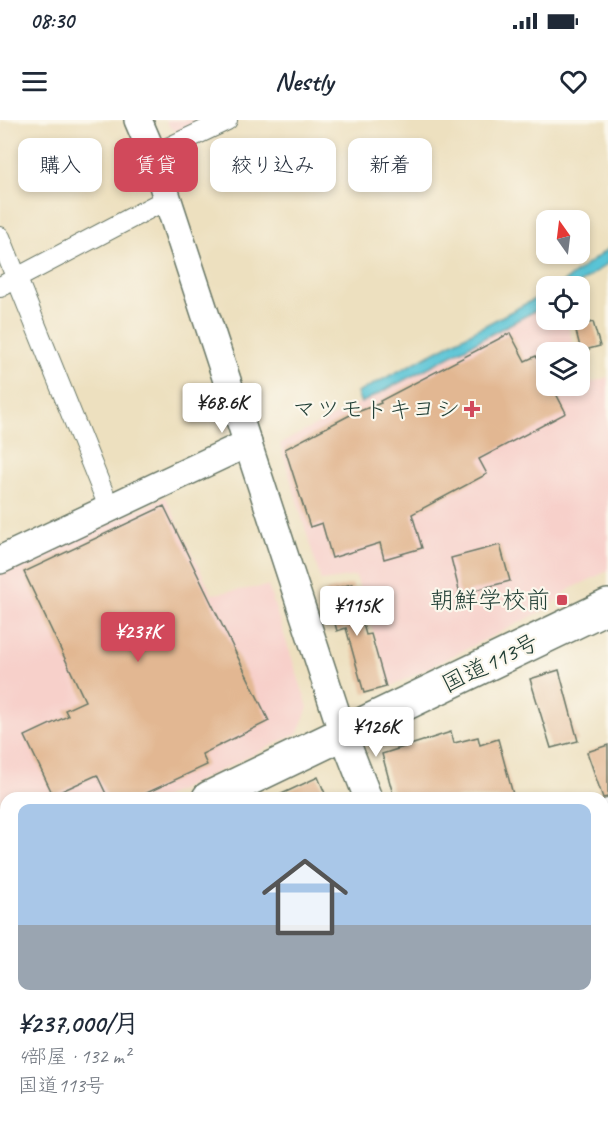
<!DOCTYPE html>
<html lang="ja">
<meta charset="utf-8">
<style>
:root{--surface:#fff;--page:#f2f2f3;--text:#1f2937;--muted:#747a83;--line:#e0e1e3;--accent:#d1495b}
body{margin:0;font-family:Caveat,"Klee One",sans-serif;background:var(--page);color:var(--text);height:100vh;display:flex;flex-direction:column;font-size:22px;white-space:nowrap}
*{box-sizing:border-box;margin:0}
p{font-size:20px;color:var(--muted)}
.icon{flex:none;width:33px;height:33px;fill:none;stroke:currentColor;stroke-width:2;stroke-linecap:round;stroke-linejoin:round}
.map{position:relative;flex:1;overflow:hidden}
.details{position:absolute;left:0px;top:672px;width:609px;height:332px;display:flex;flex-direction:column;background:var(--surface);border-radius:18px 18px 0 0;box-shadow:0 3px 9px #0003}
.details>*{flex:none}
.top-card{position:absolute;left:18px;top:18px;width:573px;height:54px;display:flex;gap:12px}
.needle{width:39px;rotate:346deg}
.tools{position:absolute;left:536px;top:90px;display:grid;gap:12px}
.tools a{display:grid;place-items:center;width:54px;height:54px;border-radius:12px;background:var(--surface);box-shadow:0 3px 9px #0003;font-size:30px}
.price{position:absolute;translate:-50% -51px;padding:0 14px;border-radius:6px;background:#fff;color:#222;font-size:20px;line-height:39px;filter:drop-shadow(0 2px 3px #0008)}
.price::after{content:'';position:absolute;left:50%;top:36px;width:18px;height:14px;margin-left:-9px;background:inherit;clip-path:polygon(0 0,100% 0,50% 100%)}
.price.on{background:var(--accent);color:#fff}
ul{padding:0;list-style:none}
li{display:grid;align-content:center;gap:12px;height:318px;padding:0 18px}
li+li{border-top:2px solid var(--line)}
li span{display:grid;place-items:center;height:186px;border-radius:12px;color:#555}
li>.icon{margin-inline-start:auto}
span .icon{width:108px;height:108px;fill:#fffc;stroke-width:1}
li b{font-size:26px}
.chip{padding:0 21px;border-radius:12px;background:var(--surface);box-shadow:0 3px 9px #0003;font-size:21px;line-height:54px}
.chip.on{background:var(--accent);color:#fff}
.status{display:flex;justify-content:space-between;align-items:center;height:42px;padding:0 30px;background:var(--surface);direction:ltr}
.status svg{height:16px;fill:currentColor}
header{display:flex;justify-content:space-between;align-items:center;height:78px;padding:0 18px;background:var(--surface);font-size:27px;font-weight:800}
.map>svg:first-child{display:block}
.built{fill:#f7d0ca}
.water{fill:#5ac4d6;stroke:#3c8085;stroke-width:1.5}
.building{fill:#e2b792}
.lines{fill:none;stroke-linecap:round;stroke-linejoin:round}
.street-casing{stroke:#677665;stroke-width:22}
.secondary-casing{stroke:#677665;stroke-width:30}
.highway-casing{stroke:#677665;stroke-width:36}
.street{stroke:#fff;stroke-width:20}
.secondary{stroke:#fff;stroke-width:27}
.highway{stroke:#fff;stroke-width:33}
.poi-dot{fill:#d1495b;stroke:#fbf7ec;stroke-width:2}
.labels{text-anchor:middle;stroke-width:4.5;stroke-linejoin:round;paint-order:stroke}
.poi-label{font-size:24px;fill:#1f3d34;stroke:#fbf7ec;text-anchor:end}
.street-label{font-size:24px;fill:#1f3d34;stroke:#fbf7ec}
</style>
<div class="status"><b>08:30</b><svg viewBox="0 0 49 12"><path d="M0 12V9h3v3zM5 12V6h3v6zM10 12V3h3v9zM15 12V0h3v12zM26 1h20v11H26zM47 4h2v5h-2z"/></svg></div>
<header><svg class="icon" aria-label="menu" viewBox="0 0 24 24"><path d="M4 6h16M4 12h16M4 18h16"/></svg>Nestly<svg class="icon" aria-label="heart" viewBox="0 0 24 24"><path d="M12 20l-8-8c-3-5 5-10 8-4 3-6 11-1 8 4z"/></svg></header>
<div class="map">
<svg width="608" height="1003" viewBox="0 0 608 1003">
<rect width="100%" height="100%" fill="#fbf7ec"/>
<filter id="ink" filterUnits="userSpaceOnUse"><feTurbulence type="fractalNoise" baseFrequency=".0167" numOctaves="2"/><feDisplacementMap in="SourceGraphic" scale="12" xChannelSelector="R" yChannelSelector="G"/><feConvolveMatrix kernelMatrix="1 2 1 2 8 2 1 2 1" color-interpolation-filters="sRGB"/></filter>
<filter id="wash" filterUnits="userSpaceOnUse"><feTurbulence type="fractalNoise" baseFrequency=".008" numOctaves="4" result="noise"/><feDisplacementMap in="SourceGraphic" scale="24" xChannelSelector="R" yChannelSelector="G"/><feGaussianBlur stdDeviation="1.35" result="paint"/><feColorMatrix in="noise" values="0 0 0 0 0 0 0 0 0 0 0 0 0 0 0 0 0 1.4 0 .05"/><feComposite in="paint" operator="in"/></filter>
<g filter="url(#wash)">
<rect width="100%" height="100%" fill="#ede0bf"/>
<g class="built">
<path d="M166,0H214L184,15L170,8Z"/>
<path d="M546,184V200H566L576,232H546V266H579V241L586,264L608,257V451L570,469L549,488L390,567L356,456L321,461L280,324Z"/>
<path d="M165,377L212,474L268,466L308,587L298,613L163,678H6V754L0,757V453Z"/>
</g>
<g class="water">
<path d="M608,129V143L576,166H558Z"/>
<path d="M546,173V185L361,283L357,273Z"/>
</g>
<g id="blocks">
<g class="building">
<path d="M593,202L600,226L581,231L575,207Z"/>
<path d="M510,213L525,241L536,236L546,255V266H552L566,293L479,339L487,354L412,394L422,428L384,439L380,423L332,438L322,403L310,407L285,329L352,294L381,283L380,281Z"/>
<path d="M164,386L269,601L202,634L207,645L136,678H108L97,655L53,675L25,616L68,596L65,590L85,581L24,452Z"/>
<path d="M500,425L510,461L460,474L451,438Z"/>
<path d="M352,464L366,515L371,514L386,567L364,573L346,508L337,511L326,471Z"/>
<path d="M559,550L578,621L551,628L530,559Z"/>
<path d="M451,612L454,623L478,617L480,625L498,619L514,678H394L382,634Z"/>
<path d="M608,625V677L603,678L587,632Z"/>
<path d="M318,657L327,678H273Z"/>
</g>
</g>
</g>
<g filter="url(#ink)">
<use href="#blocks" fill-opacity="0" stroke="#677665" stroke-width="1.5"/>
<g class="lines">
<g class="street-casing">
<g id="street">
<path d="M153,35L227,0"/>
<path d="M0,117L109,387"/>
<path d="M0,167L167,79"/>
<path d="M603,691L608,689"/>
<path d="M603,788L608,800"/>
<path d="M0,805L6,818"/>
<path d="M0,959L6,956"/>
<path d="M78,998L79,1003"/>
<path d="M295,998L297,1003"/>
<path d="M320,1003L334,998"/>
</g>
</g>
<g class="secondary-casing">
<g id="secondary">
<path d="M138,0L153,35L343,614L368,678"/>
<path d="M0,440L248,323"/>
<path d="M494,998L496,1003"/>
</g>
</g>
<g class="highway-casing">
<g id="highway">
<path d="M209,678L608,486"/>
<path d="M0,777L6,774"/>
</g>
</g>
<use href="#street" class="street"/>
<use href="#secondary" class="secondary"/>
<use href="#highway" class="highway"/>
</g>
</g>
<g class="poi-dot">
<path d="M469 280h6v6h6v6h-6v6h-6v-6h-6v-6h6z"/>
<rect x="556" y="474" width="12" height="12" rx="3"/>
</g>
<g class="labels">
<g class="poi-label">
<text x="460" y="297">マツモトキヨシ</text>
<text x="550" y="488">朝鮮学校前</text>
</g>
<g class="street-label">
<text transform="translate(490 543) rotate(-26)" y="8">国道113号</text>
</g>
</g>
</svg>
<div class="tools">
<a><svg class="needle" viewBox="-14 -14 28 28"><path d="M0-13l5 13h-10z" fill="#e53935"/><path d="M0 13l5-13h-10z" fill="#747a83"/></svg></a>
<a><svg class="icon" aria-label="locate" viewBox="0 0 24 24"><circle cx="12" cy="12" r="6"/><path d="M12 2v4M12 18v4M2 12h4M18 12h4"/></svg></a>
<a><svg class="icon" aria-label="layers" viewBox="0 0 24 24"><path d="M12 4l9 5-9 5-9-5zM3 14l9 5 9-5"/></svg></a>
</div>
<b class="price" style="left:222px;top:314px">¥68.6K</b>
<b class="price" style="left:357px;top:517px">¥115K</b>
<b class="price on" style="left:138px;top:543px">¥237K</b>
<b class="price" style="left:376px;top:638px">¥126K</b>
<div class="top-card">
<a class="chip">購入</a>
<a class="chip on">賃貸</a>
<a class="chip">絞り込み</a>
<a class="chip">新着</a>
</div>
<section class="details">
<ul>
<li><span style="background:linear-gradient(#a9c7e8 65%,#9aa5b1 0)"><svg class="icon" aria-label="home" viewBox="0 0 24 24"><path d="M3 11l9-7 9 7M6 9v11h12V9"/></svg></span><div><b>¥237,000/月</b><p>4部屋 · 132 m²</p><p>国道113号</p></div></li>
</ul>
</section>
</div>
